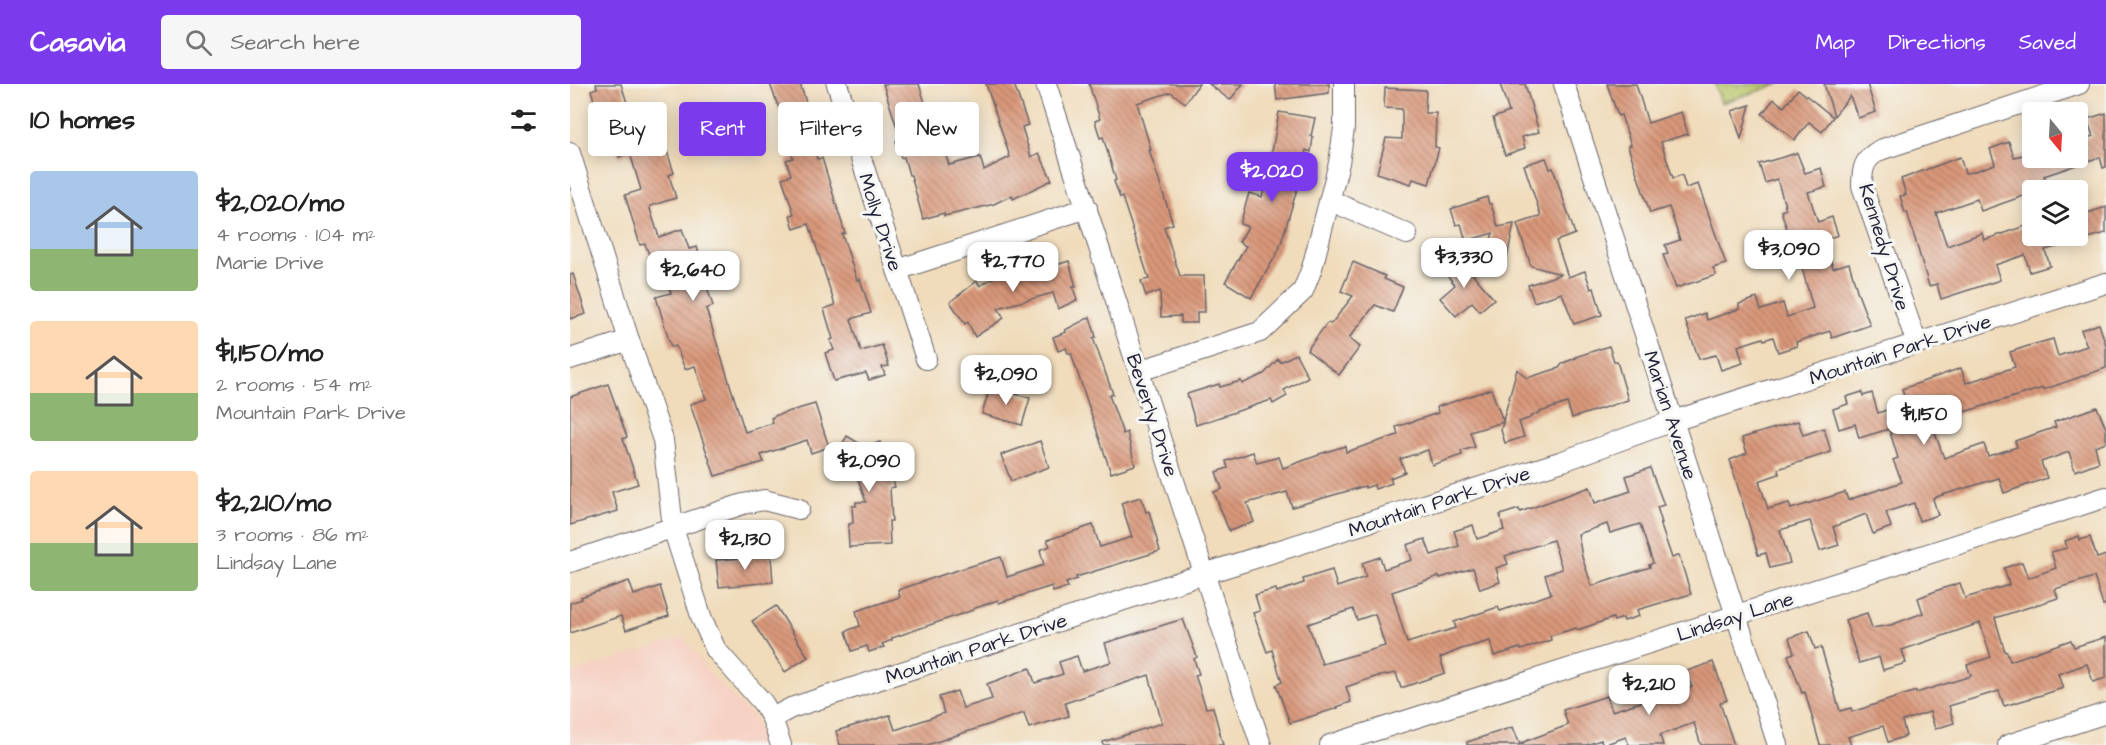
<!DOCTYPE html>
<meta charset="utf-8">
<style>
:root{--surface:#fff;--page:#f6f6f6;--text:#222;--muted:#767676;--accent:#7c3aed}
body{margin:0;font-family:"Architects Daughter",sans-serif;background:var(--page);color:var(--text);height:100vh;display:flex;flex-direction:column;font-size:22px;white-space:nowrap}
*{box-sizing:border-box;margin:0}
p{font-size:20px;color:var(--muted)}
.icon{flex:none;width:33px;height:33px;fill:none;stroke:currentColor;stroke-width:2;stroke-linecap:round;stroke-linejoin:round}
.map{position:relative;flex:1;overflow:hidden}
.drawer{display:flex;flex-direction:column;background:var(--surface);width:570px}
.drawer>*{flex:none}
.guide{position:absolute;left:18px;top:18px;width:570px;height:54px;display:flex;gap:12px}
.needle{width:39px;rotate:162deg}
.buttons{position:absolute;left:1452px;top:18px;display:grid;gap:12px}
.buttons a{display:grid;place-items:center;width:66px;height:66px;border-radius:6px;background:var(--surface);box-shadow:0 3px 15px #0003;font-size:30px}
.price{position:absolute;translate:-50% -51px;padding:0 14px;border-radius:12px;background:#fff;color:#222;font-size:20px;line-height:39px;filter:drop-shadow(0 2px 3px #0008)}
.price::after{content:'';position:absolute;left:50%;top:36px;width:18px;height:14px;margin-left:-9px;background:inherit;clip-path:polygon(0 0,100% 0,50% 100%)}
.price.active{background:var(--accent);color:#fff}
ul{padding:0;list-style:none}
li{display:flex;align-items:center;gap:18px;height:150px;padding:0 30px}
li span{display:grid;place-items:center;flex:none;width:168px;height:120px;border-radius:6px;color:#555}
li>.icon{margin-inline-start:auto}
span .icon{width:72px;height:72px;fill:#fffc;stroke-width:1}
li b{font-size:26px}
h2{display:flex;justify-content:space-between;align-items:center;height:72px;padding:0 30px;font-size:26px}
.chip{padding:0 21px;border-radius:6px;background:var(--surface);box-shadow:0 3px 15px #0003;font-size:21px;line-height:54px}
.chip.active{background:var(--accent);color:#fff}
header{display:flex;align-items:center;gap:36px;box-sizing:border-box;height:84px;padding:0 30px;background:var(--accent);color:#fff}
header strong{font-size:28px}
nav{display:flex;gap:33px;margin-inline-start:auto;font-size:21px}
.search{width:420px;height:54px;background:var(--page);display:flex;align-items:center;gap:15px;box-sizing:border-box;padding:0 21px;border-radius:6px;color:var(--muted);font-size:22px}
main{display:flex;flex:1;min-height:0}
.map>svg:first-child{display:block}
.built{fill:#f6d2c4}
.grass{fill:url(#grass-dots);stroke:#6e7451;stroke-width:1.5}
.building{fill:url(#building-back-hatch);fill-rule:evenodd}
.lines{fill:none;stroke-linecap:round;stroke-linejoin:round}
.minor-casing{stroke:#6a6368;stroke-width:22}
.minor{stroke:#fff;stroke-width:20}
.labels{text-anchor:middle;stroke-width:6;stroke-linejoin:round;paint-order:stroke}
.street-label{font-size:20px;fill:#22223b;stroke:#f6f6f2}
</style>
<header>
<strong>Casavia</strong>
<div class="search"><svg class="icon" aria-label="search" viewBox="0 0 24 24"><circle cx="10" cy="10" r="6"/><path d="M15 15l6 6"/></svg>Search here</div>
<nav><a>Map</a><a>Directions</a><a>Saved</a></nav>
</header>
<main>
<section class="drawer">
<h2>10 homes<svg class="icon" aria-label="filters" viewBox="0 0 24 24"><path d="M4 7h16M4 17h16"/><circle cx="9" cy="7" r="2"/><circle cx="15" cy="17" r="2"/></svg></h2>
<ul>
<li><span style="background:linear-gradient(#a9c7e8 65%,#8fb573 0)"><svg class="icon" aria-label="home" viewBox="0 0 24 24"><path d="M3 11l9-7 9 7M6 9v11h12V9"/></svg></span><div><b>$2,020/mo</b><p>4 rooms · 104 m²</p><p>Marie Drive</p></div></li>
<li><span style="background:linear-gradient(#ffd9b3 60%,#8fb573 0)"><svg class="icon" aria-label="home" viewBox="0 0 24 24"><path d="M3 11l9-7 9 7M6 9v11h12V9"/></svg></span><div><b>$1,150/mo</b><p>2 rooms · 54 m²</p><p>Mountain Park Drive</p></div></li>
<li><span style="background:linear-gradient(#ffd9b3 60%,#8fb573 0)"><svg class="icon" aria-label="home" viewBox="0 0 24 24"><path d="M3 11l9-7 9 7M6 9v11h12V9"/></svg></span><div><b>$2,210/mo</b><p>3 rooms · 86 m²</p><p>Lindsay Lane</p></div></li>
</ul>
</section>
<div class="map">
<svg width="1536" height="661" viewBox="0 0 1536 661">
<defs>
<pattern id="grass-dots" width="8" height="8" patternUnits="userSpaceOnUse" patternTransform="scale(1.5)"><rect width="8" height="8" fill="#b9c567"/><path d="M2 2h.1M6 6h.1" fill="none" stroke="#9fa95a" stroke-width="1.8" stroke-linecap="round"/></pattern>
<pattern id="building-back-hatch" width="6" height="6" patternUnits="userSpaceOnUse" patternTransform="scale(1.5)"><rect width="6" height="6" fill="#d9987a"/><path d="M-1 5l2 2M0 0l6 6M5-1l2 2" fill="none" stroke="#b07c65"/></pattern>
</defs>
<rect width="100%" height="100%" fill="#f6f6f2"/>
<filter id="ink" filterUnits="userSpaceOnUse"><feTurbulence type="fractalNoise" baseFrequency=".0167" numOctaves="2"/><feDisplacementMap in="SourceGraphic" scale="12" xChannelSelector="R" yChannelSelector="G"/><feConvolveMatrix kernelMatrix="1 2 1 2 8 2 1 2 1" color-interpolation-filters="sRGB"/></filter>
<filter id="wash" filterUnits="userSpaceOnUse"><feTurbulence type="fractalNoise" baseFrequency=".008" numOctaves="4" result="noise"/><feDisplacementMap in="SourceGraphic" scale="24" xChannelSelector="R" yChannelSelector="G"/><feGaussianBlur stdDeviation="1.35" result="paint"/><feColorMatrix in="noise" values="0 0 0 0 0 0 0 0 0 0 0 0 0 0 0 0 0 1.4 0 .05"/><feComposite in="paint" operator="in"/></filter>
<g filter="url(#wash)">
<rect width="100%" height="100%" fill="#f0dcbb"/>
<path class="built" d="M114,553L145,595L185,634L194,661H0V589Z"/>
<path class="grass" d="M1145,0H1210L1151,19Z"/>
<g id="blocks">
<g class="building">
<path d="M26,0H51L60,28L67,26L72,40L84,37L90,56L93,55L104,89L99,91L106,114L80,122V125L89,153L112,145L119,165L127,163L138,199L136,200L143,222L136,225L175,348L203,339L201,334L207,331L245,320L259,363L241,369L237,356L191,371L194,378L145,392L120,320L136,315L125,282L115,285L106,262L101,263L86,213L101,209L92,181L84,183L75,160L70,161L55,111L71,106L60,69L49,73L46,62L42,63L39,53L35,55L21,6L27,4Z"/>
<path d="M200,0H230L239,27L236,28L242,46L238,48L247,75L252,74L275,149L272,150L287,196L290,195L301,229L281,235L291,267L312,261L319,282L312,283L315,291L299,296L296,289L264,297L255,269L264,266L260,256L263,255L254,225L265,221L239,140L224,145L220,131L224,130L212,94L221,91L216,76L223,74L220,66L224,65Z"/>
<path d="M313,0H349L358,28L361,27L379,81L410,73L414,86L440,73L416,0H444L458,41L452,43L461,73L469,69L482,96L443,115L442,111L424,120L388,129L374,132V129L353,135L341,91H339L334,73L331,74L326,57L331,56Z"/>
<path d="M519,0H629L615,19L601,8L567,19L581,66H579L603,140L594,143L610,192H634L635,228H627V239H611V232L591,233L590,207L576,212L571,197L579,195L552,113L550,114L544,97L546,96L533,53L530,54L525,37L530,35Z"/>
<path d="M639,0H673L660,16Z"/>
<path d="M705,0H759V9L707,16Z"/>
<path d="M930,0H955L969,48L952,53L955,64L935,71L923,34L939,28Z"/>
<path d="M1037,0H1066L1078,39L1111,28L1118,50L1091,58L1103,94L1112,91L1116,104L1128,100L1156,180L1143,184L1146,191L1106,204L1093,171L1098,170L1095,161L1110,156L1099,123L1080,129L1058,62L1061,61L1051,31L1048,32Z"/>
<path d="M1254,0H1297L1306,28L1288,34L1280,12L1264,32Z"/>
<path d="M815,4L856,6L855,29H866L865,63L869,64L859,100L843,95L841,100L807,89L816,54L832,55V25L814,24Z"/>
<path d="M1228,5L1263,33L1252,48L1239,38L1225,56L1192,30L1204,15L1214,23Z"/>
<path d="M1180,21L1171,55L1162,27Z"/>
<path d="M709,28L745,34L741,52L743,53L741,68L736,66L730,95L709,166L681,214L655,198L676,162L669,158L678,143L670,140L679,109L692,113L702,79L700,78Z"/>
<path d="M1536,29V83L1533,84L1530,73L1474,92L1479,106H1462V109L1411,127L1407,115L1366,129L1377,162L1412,149L1414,156L1462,140V152H1508V132L1536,123V149L1475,166L1480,182L1460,188L1455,171L1425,181L1430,196L1371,215L1367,200L1359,202L1337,128L1335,129L1330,112L1336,111L1331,95L1390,73L1395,89L1402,88L1425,80L1420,65L1439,58L1444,73L1462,69V74H1508V57L1523,52L1517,35Z"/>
<path d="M1227,69L1235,89L1251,84L1256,103L1238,108L1248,138L1262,133L1268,151L1254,156L1263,184L1279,179L1288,210L1300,241L1262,254L1260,247L1226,258L1227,262L1208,268L1203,253L1194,256L1193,254L1168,262L1173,279L1151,286L1146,271L1129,275L1115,236L1135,229L1137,236L1169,225V220L1187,214L1191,226L1213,219L1217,233L1243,224L1225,159L1222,160L1211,127L1216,125L1207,95L1195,99L1189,80Z"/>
<path d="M976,74L980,85L983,84L1005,150L986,157L998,193L1015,187L1021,205L1024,204L1032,231L1004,240L992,209L964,218L958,201L991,190L961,182L947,140L971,132L954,81Z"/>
<path d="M917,113L919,120H921L928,143L944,140L937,174L935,176L916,171L923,149L896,157L891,140L886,141L881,125Z"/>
<path d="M888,173L924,215L910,227L902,218L886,232L870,214L885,201L873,186Z"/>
<path d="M499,177L506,203H503L507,216L488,225L483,209L428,224L434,234L405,253L398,238L395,240L380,218L407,197L410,202L427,191L465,181V183L479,180L480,183Z"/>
<path d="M783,178L815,192L814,195L833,203L823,228L805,221L779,254L790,263L769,291L737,266L757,239L761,240L783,212L771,207Z"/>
<path d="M3,190L16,230L0,235V191Z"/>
<path d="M520,233L526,253L523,254L543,310L539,311L553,350L557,348L565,381L541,389L501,269H498L496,264L488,267L483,253L496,248L495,246Z"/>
<path d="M1529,240L1536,261V284L1473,306V304L1361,338L1374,374L1414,360L1418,372L1447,363L1445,357L1486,343L1484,338L1527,323L1536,344V358L1525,362L1529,378L1505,387L1499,368L1471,378L1477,394L1434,409L1429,394L1369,412L1363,415L1368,431L1349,437L1344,419L1316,428L1321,443L1303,450L1296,430L1263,443L1269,461L1250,467L1240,437L1210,446L1220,479L1200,484L1196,469L1188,471L1160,376L1177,369L1172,354L1228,337L1233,351L1254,344L1261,368L1208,385L1209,390L1189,397L1198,425L1219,419L1221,425L1275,408L1278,416L1332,398L1323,376L1328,374L1319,345L1289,354L1285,340L1269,345L1263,325L1278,320L1276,313L1292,308L1293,312L1302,309L1308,329L1336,319L1332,305L1391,284L1396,299L1445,283L1440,268L1458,262L1483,255L1488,272L1517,262L1511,246Z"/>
<path d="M1039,262L1044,277H1047L1058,316L1002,334L997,319L970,328L960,333V334L949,338L954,353L935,359L931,346L933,338L900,348L905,363L891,367L892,371L862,381L858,366L830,375L835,388L820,394L822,399L805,405L804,401L795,404V402L722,423L717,408L677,419L684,438L659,447L644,408L652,405L646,388L658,384L656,377L683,368L687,379L709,373L713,384L749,371V370L775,362L776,368L828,351L826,343L868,329L867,323L921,305L933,337L947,285L957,294L989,284L993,279L1006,274L1005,273Z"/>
<path d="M726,270L738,293L714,306L717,312L703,320L701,316L626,341L617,310L649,300L650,303L671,297L672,300L694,290L708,275L710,278Z"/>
<path d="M38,300L57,353L53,355L68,400L42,408L48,427L0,441V313Z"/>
<path d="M420,303L460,314L452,341L412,330Z"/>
<path d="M277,352L295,363L310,358L325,403L320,404L322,437H319L320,461L279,463L278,442H279V440L283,439L282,422H286V418H296L285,386L273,390L266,370Z"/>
<path d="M470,357L479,383L441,397L431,371Z"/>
<path d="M1080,384L1094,421L1087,423L1092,439H1090L1102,474L1109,471L1121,510L1067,526L1069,532L1054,537L1053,534L1044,537L1043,534L1007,546L1006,544L980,552L981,556L951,566L950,564L924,572L920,557L891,565L870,574L875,589L831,604L826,589L805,593L776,603L781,618L767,623L768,624L720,639L706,601L712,598L702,566L697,568L683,529L690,527L685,511L706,505L707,508L734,499L733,495L762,486L767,503L796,493L792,479L810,473L814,485L842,476L837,461L855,455L861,471L889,462L884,447L903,441L907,455L934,446L930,431L949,425L950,428L1020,403L1025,419L1061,407L1056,392ZM1037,440L1040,449L1070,440L1083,479L1079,481L1080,483L1022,502L1012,473L1008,450ZM983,456L992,485L975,491L981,510L930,527L928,523L884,538L886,544L837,559L822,508L869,492L870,494L903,484L910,505L930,498L926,484L938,480L935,472ZM783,525L787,536L805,530L815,562L752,580L738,540Z"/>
<path d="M571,413L576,428L579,427L590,467L506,493L507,495L496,499L498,503L483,508L482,502L429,519L428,516L403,525V526L322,554V556L312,560L314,563L299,568L297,562L282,567L276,547L290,542L286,527L330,513L328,506L375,490L431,473L437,493L474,481L470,466L480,462L477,456L523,441L530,463L562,453L551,419Z"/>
<path d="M1509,452L1510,456L1520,453L1527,474L1536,471V520L1533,521L1524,493L1485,505L1488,514L1425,534L1435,568H1437L1440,577L1501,556L1504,563L1536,553V594L1523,598L1517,580L1488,590L1493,604L1475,610L1434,622L1429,607L1379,622L1384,639L1365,645L1360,628L1332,637L1336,652L1318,658L1313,642L1278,653L1281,661H1250L1235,608L1232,609L1218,571L1224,569L1219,554L1239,547L1245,565L1251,563L1270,627L1281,624L1282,628L1346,607V609L1401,592L1397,581L1421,573L1410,539L1332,566L1336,579L1313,586L1309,573L1289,579L1275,536L1297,529L1302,544L1321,541L1353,529L1348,514L1371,505L1390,499L1395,514L1439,501L1434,484L1452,478L1458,494L1486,484L1481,468L1497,464L1495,457Z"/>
<path d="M201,472L203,498L149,503L146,476Z"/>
<path d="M59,497L64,511L90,502L99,532L56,546L51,532L0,549V519L12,515L11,513Z"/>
<path d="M206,522L238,573L215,588L182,537Z"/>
<path d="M613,535L627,573L624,575L629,590L625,591L636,624L643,623L653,661H533V658L592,639L579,591L495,619L499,632L459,644L454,629L357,661H270L266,647L320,631L325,646L337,642L374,629L369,613L387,607L393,624L422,615L417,600L460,584L465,599L493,590L489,578L507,572L512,587L541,578L535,559Z"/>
<path d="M1143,578L1157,616L1150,619L1164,661H1131L1124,639L1090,651L1093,661H1059L1056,653L1033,661L1031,656L1016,661H952L951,659L998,641L993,626L1037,612L1042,627L1071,618L1067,605L1085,599L1090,614L1122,603L1117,587Z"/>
<path d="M943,643L950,661H897V658Z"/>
</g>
</g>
</g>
<g filter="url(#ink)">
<use href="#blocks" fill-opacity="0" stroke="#6a6368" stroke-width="1.5"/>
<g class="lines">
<g class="minor-casing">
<g id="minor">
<path d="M267,0L356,275"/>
<path d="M476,0C548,220 617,442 691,661"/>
<path d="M994,0L1208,661"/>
<path d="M0,69L59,256L93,356L103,444L132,535L146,566L193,619L202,634L211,661"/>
<path d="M761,117L837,150"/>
<path d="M327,186L517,124"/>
<path d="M1347,260L1292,102C1292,84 1294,75 1310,66L1509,0"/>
<path d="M0,275L59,256"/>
<path d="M569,287L690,248L733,207L742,184L769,79L774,44V0"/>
<path d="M0,478L173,420L194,416L229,425"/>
<path d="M202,634L221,624L634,490L993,377L1103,337L1536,199"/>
<path d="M760,661L1536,413"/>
<path d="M1438,661L1536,629"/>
</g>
</g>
<use href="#minor" class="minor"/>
</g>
</g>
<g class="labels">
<g class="street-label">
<text transform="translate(311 138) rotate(72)" y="7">Molly Drive</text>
<text transform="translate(1315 163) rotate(73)" y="7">Kennedy Drive</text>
<text transform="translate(1330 265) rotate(-18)" y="7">Mountain Park Drive</text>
<text transform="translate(583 331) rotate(72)" y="7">Beverly Drive</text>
<text transform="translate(1101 331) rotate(72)" y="7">Marian Avenue</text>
<text transform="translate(869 417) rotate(-18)" y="7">Mountain Park Drive</text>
<text transform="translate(1165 532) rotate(-18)" y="7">Lindsay Lane</text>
<text transform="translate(406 564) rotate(-18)" y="7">Mountain Park Drive</text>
</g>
</g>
</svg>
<div class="buttons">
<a><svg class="needle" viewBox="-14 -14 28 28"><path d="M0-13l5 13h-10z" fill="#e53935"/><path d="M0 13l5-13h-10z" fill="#767676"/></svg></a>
<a><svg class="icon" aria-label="layers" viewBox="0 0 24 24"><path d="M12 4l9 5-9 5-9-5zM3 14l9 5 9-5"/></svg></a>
</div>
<b class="price active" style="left:702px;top:119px">$2,020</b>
<b class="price" style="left:1219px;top:197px">$3,090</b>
<b class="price" style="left:894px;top:205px">$3,330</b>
<b class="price" style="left:443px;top:209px">$2,770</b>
<b class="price" style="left:123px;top:218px">$2,640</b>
<b class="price" style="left:436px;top:322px">$2,090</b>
<b class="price" style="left:1354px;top:362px">$1,150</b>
<b class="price" style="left:299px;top:409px">$2,090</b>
<b class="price" style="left:175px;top:487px">$2,130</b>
<b class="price" style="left:1079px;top:632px">$2,210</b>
<div class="guide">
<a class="chip">Buy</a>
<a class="chip active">Rent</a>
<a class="chip">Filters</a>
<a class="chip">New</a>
</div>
</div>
</main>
